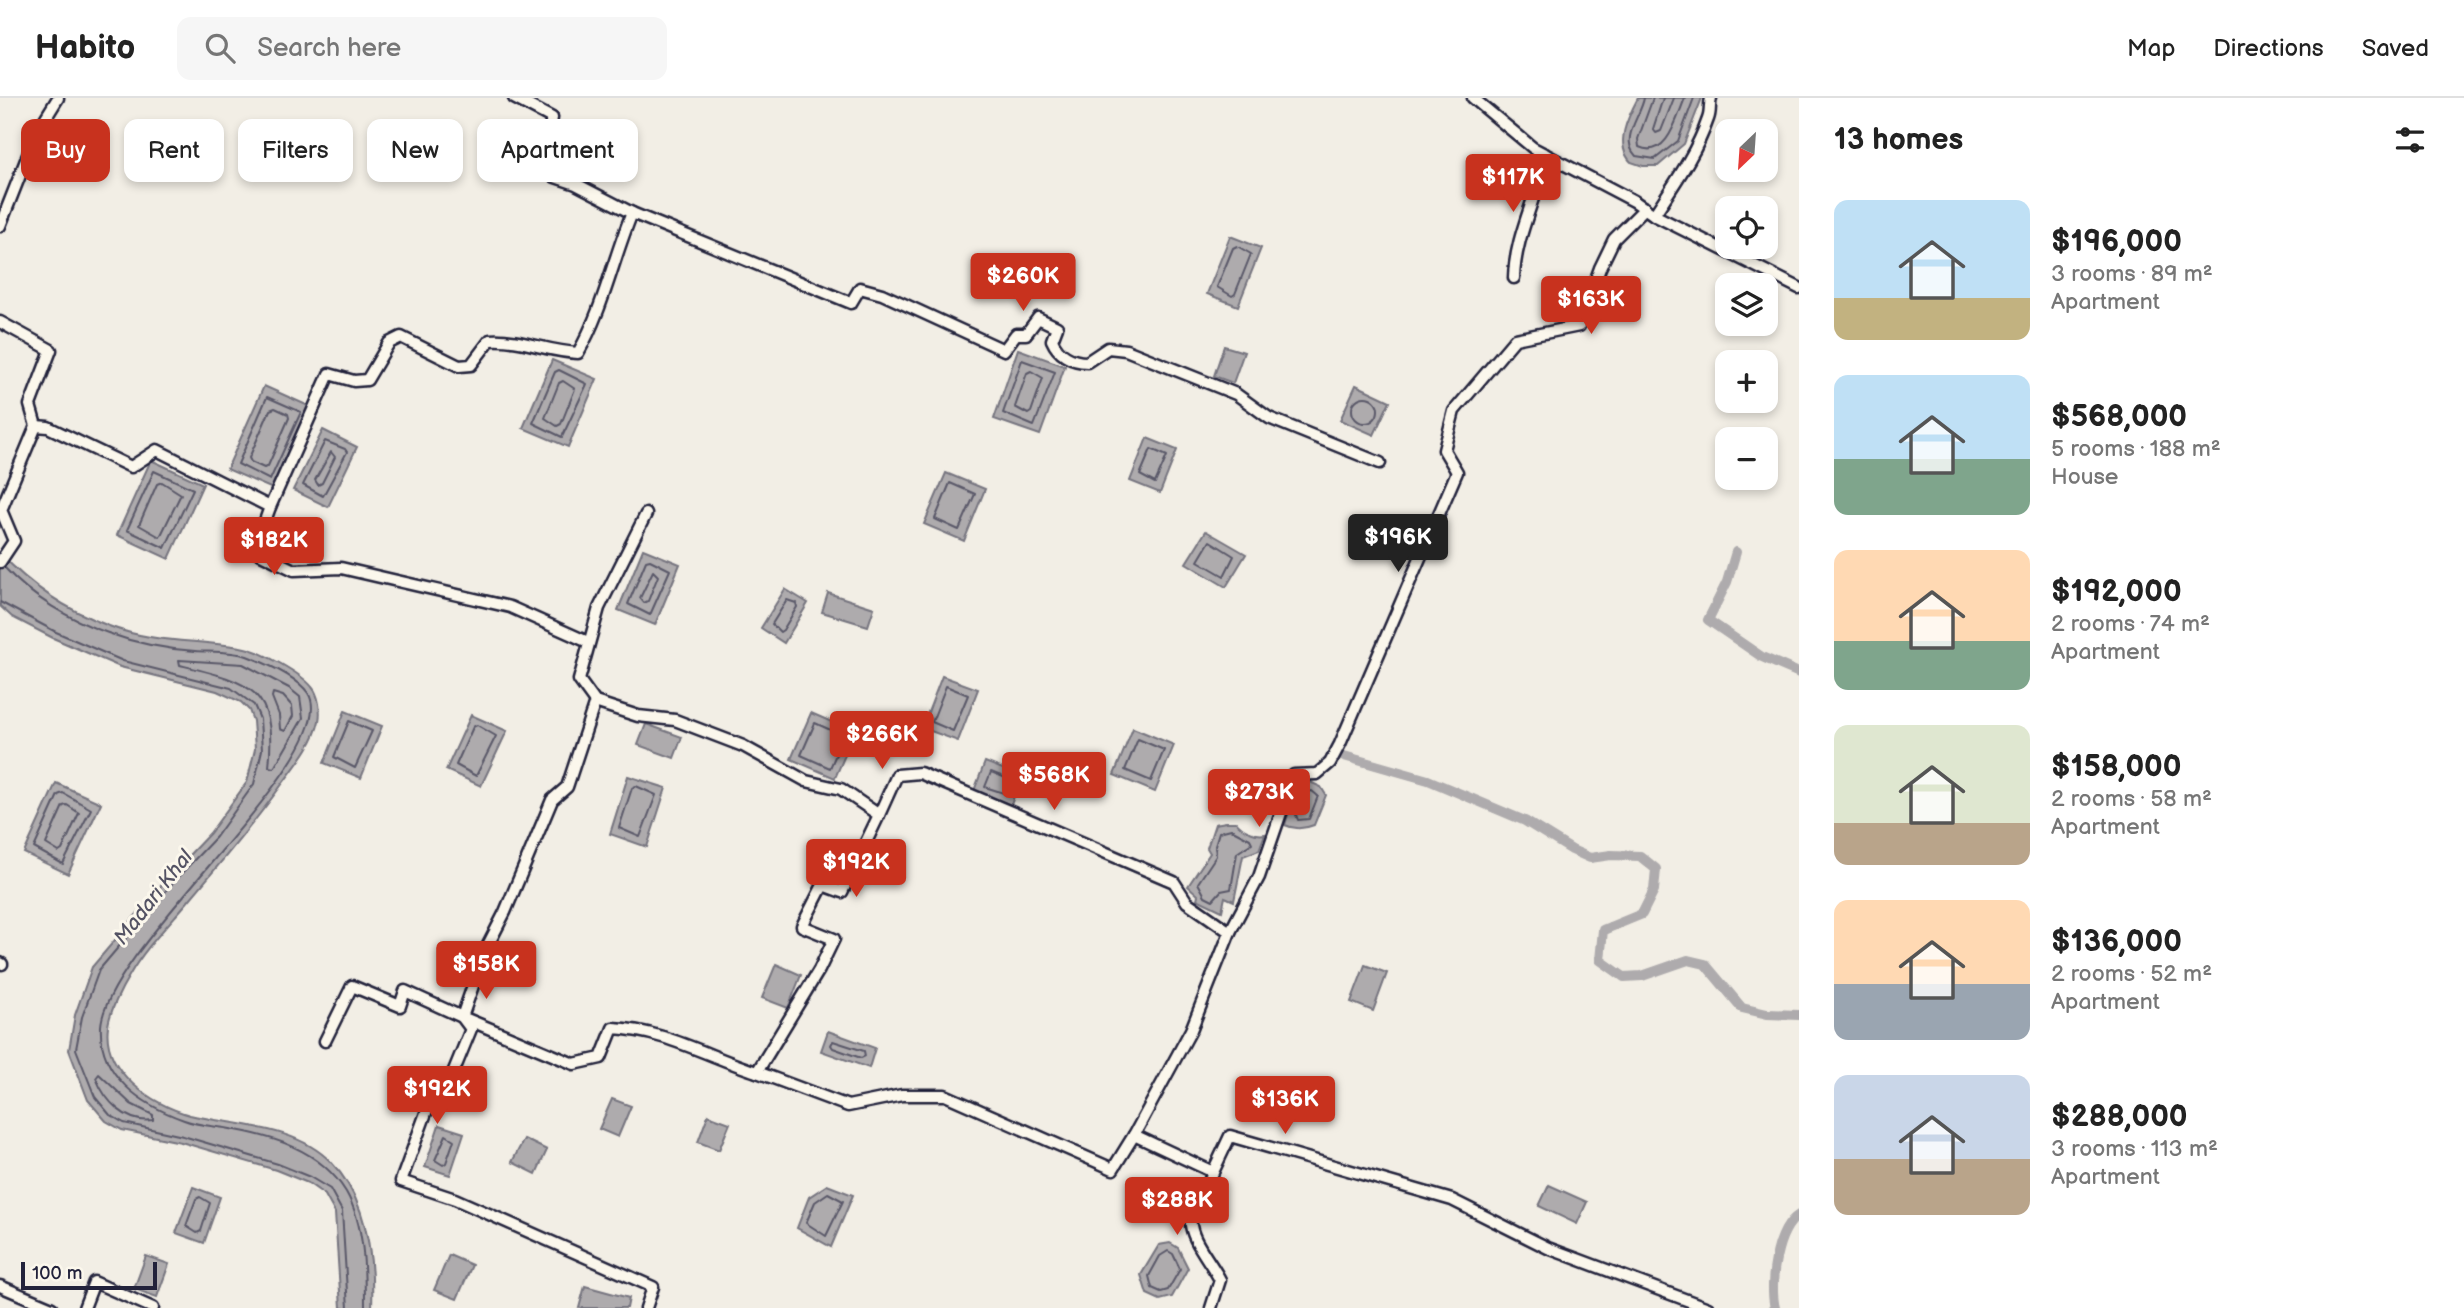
<!DOCTYPE html>
<meta charset="utf-8">
<style>
:root{--surface:#fff;--page:#f6f6f6;--text:#222;--muted:#767676;--line:#e0e0e0;--accent:#c8321e}
body{margin:0;font-family:"Balsamiq Sans",sans-serif;background:var(--page);color:var(--text);height:100vh;display:flex;flex-direction:column;font-size:26px;white-space:nowrap}
*{box-sizing:border-box;margin:0}
p{font-size:23px;color:var(--muted)}
.icon{flex:none;width:38px;height:38px;fill:none;stroke:currentColor;stroke-width:2;stroke-linecap:round;stroke-linejoin:round}
.map{position:relative;flex:1;overflow:hidden}
.side{display:flex;flex-direction:column;background:var(--surface);width:665px}
.side>*{flex:none}
.banner{position:absolute;left:21px;top:21px;width:665px;height:63px;display:flex;gap:14px}
.needle{width:46px;rotate:205deg}
.tools{position:absolute;left:1715px;top:21px;display:grid;gap:14px}
.tools a{display:grid;place-items:center;width:63px;height:63px;border-radius:14px;background:var(--surface);box-shadow:0 4px 10px #0003;font-size:35px}
.scale{position:absolute;left:21px;bottom:18px;width:136px;box-sizing:border-box;padding-left:7px;border:4px solid #22223b;border-top:0;font-size:19px;line-height:24px;white-space:nowrap;color:#22223b;-webkit-text-stroke:5px #fbf7ec;paint-order:stroke}
.price{position:absolute;translate:-50% -60px;padding:0 16px;border-radius:7px;background:var(--accent);color:#fff;font-size:23px;line-height:46px;filter:drop-shadow(0 2px 4px #0008)}
.price::after{content:'';position:absolute;left:50%;top:42px;width:21px;height:16px;margin-left:-10px;background:inherit;clip-path:polygon(0 0,100% 0,50% 100%)}
.price.selected{background:#222;color:#fff}
ul{padding:0;list-style:none}
li{display:flex;align-items:center;gap:21px;height:175px;padding:0 35px}
li span{display:grid;place-items:center;flex:none;width:196px;height:140px;border-radius:14px;color:#555}
li>.icon{margin-inline-start:auto}
span .icon{width:84px;height:84px;fill:#fffc;stroke-width:1}
li b{font-size:30px}
h2{display:flex;justify-content:space-between;align-items:center;height:84px;padding:0 35px;font-size:30px}
.tag{padding:0 24px;border-radius:14px;background:var(--surface);box-shadow:0 4px 10px #0003;font-size:24px;line-height:63px}
.tag.selected{background:var(--accent);color:#fff}
header{display:flex;align-items:center;gap:42px;box-sizing:border-box;height:98px;padding:0 35px;background:var(--surface);border-bottom:2px solid var(--line)}
header strong{font-size:33px}
nav{display:flex;gap:38px;margin-inline-start:auto;font-size:24px}
.search{width:490px;height:63px;background:var(--page);display:flex;align-items:center;gap:18px;box-sizing:border-box;padding:0 24px;border-radius:14px;color:var(--muted);font-size:26px}
main{display:flex;flex:1;min-height:0}
.map>svg:first-child{display:block}
.water{fill:#aeabad;stroke:#76747f;stroke-width:2}
.lines{fill:none;stroke-linecap:round;stroke-linejoin:round}
.shore{stroke:#5a5969;stroke-width:2}
.canal{stroke:#aeabad;stroke-width:10}
.street-casing{stroke:#22223b;stroke-width:15}
.street{stroke:#fbf7ec;stroke-width:10}
.labels{text-anchor:middle;stroke-width:6;stroke-linejoin:round;paint-order:stroke}
.water-label{font-size:21px;font-style:italic;fill:#535263;stroke:#fbf7ec}
</style>
<header>
<strong>Habito</strong>
<div class="search"><svg class="icon" aria-label="search" viewBox="0 0 24 24"><circle cx="10" cy="10" r="6"/><path d="M15 15l6 6"/></svg>Search here</div>
<nav><a>Map</a><a>Directions</a><a>Saved</a></nav>
</header>
<main>
<div class="map">
<svg width="1799" height="1210" viewBox="0 0 1799 1210">
<rect width="100%" height="100%" fill="#f2eee5"/>
<filter id="ink" filterUnits="userSpaceOnUse"><feTurbulence type="fractalNoise" baseFrequency=".0143" numOctaves="2"/><feDisplacementMap in="SourceGraphic" scale="14" xChannelSelector="R" yChannelSelector="G"/><feConvolveMatrix kernelMatrix="1 2 1 2 8 2 1 2 1" color-interpolation-filters="sRGB"/></filter>
<g filter="url(#ink)">
<g class="water">
<path d="M1638,0H1702L1684,46L1658,68H1643L1631,64C1614,46 1628,19 1638,0Z"/>
<path d="M1230,138L1261,150L1238,208L1207,196Z"/>
<path d="M1224,248L1244,254L1233,285L1214,278Z"/>
<path d="M1018,251L1065,268L1040,337L994,321Z"/>
<path d="M552,262L597,281L568,349L523,330Z"/>
<path d="M1356,287L1390,303L1374,337L1340,322Z"/>
<path d="M264,288L311,309L275,392L227,371Z"/>
<path d="M323,332L357,349L328,409L293,392Z"/>
<path d="M1147,340L1177,352L1160,395L1130,383Z"/>
<path d="M151,362L203,386L169,461L117,437Z"/>
<path d="M946,375L985,391L964,443L924,426Z"/>
<path d="M1206,433L1246,456L1226,489L1186,465Z"/>
<path d="M643,451L680,466L655,527L618,512Z"/>
<path d="M0,455C30,488 67,512 109,528C155,546 199,541 245,550C261,553 302,576 312,589C319,597 321,613 319,623C314,646 296,667 283,685C252,728 219,767 185,807C166,829 143,853 129,878C121,891 110,913 108,928C102,973 152,1007 190,1017C236,1028 295,1027 331,1064C368,1102 374,1159 372,1210H341L335,1115L325,1097L308,1085L276,1072L181,1044L122,1032L106,1023L88,1002L69,952L75,917L92,869L171,776L210,735L247,684L255,651L253,623L249,612L241,604L217,593L120,569L53,540L12,519L0,508Z"/>
<path d="M785,491L808,505L784,545L761,530Z"/>
<path d="M828,495L874,510L868,528L822,514Z"/>
<path d="M942,578L978,591L958,643L922,630Z"/>
<path d="M345,613L382,628L361,680L324,665Z"/>
<path d="M811,615L855,634L835,680L791,661Z"/>
<path d="M471,617L507,633L481,688L446,672Z"/>
<path d="M646,626L682,639L674,660L638,647Z"/>
<path d="M1133,630L1174,647L1155,694L1114,677Z"/>
<path d="M985,664L1021,678L1011,707L974,693Z"/>
<path d="M628,678L666,690L647,749L610,736Z"/>
<path d="M1310,684L1321,689L1326,697L1314,727C1304,731 1295,732 1285,727C1288,714 1298,691 1310,684Z"/>
<path d="M56,685L101,705L68,776L24,755Z"/>
<path d="M1226,724H1236C1242,732 1255,738 1265,736L1259,752L1243,758L1234,803L1225,799L1222,813L1197,801L1198,797L1188,788L1210,755L1207,750L1215,726Z"/>
<path d="M776,866L801,877L788,910L762,900Z"/>
<path d="M1365,867L1387,875L1373,913L1351,904Z"/>
<path d="M828,933L875,950L869,970L821,953Z"/>
<path d="M612,1001L631,1008L618,1039L599,1031Z"/>
<path d="M708,1017L730,1025L719,1052L698,1044Z"/>
<path d="M439,1027L464,1035L450,1077L425,1069Z"/>
<path d="M524,1041L547,1052L536,1076L512,1064Z"/>
<path d="M827,1087L853,1097L831,1149L797,1130L809,1099Z"/>
<path d="M1549,1087L1587,1104L1577,1126L1539,1108Z"/>
<path d="M193,1089L220,1099L204,1145L176,1135Z"/>
<path d="M1170,1145L1178,1150L1188,1170L1172,1199L1160,1202L1147,1196L1141,1177L1159,1147Z"/>
<path d="M449,1157L472,1167L457,1201L434,1192Z"/>
<path d="M146,1158L169,1166L157,1199L134,1191Z"/>
<path d="M585,1188L629,1200L627,1210H579Z"/>
</g>
<g class="lines">
<g class="shore">
<path d="M1644,0C1641,18 1619,41 1636,58L1655,61L1678,43L1694,0"/>
<path d="M1653,0L1638,41L1639,49C1667,62 1677,19 1685,0"/>
<path d="M1663,0L1653,31L1656,35L1661,33L1674,0"/>
<path d="M1237,148L1251,156L1235,196L1232,198L1217,189L1233,150Z"/>
<path d="M1022,262L1055,274L1034,328L1003,315Z"/>
<path d="M559,272L587,286L562,339L533,325L555,274Z"/>
<path d="M1031,273L1043,280L1031,314L1028,316L1015,309L1027,275Z"/>
<path d="M563,283L575,291L561,326L557,328L545,320L559,285Z"/>
<circle cx="1365" cy="312" r="13"/>
<path d="M267,299L301,314L270,382L238,366Z"/>
<path d="M275,310L288,316L289,320L268,368L264,370L251,364L249,360L270,312Z"/>
<path d="M325,343L345,351L347,354L323,398L303,387Z"/>
<path d="M1151,351L1167,358L1155,385L1140,377Z"/>
<path d="M331,354L335,359L322,385L318,387L315,382Z"/>
<path d="M154,373L193,391L165,450L127,432Z"/>
<path d="M162,384L181,396L160,439L139,427L157,386Z"/>
<path d="M950,385L975,396L959,432L935,421Z"/>
<path d="M1210,443L1234,458L1224,478L1198,463Z"/>
<path d="M650,462L670,472L650,517L628,506L646,463Z"/>
<path d="M4,469C31,499 70,522 108,535C135,545 166,551 195,553C211,554 232,553 247,558C265,565 297,579 308,595C346,654 107,848 101,928C98,978 142,1007 184,1022C197,1027 212,1028 225,1030C272,1038 320,1051 346,1094C365,1127 365,1173 365,1210"/>
<path d="M653,473L658,478L648,503L644,505L640,500Z"/>
<path d="M787,502L796,505L797,509L783,532L780,534L772,526Z"/>
<path d="M0,504L56,534L123,563L231,590L254,607L260,621L262,652L254,686L216,739L176,781L99,872L82,919L76,951L95,999L110,1017L124,1025L183,1038L278,1066L310,1079L330,1091L342,1113L348,1210"/>
<path d="M179,562L243,566L289,590L300,599L303,620L274,670L269,669C277,589 249,584 180,567Z"/>
<path d="M946,588L968,597L953,633L932,624Z"/>
<path d="M273,595L283,598L292,608L293,618L285,633L280,631L279,617L272,599Z"/>
<path d="M349,623L372,633L355,670L334,659Z"/>
<path d="M815,625L844,638L830,670L801,657Z"/>
<path d="M477,627L496,638L476,678L456,667L473,629Z"/>
<path d="M1138,641L1164,652L1151,683L1125,672Z"/>
<path d="M991,674L1011,682L1007,696L985,689Z"/>
<path d="M636,688L656,697L640,739L619,730L632,690Z"/>
<path d="M1312,693L1318,698L1309,721L1298,722L1296,717L1308,694Z"/>
<path d="M63,695L91,711L63,766L34,750L58,697Z"/>
<path d="M67,707L79,715L62,752L59,754L46,746L63,708Z"/>
<path d="M1231,731L1250,741L1252,745L1237,755L1231,791L1221,793L1213,802L1205,798L1198,785L1216,758L1215,747L1219,734Z"/>
<path d="M833,943L864,953L865,958L861,960L833,950L831,947Z"/>
<path d="M99,976L131,1006L153,1017V1022C126,1026 105,1003 96,980Z"/>
<path d="M446,1037L454,1042L446,1065L443,1067L435,1062Z"/>
<path d="M828,1095L843,1103L826,1138L806,1125L815,1104Z"/>
<path d="M200,1099L210,1105L201,1133L197,1135L186,1128L196,1101Z"/>
<path d="M1168,1153L1173,1156L1180,1171L1168,1192L1161,1194L1152,1190L1149,1178L1160,1158Z"/>
</g>
<g class="canal">
<path d="M1736,454L1727,484L1708,522L1762,559L1799,575"/>
<path d="M1344,658L1428,682L1525,723L1572,752L1590,760L1611,757L1640,758L1656,771L1654,792L1642,816L1603,832L1600,862L1624,879L1642,878L1688,862L1705,866L1742,910L1767,916L1799,917"/>
<path d="M1775,1210C1769,1186 1776,1131 1799,1117"/>
</g>
<g class="street-casing">
<g id="street">
<path d="M1473,0L1533,50L1634,103L1654,117L1799,190"/>
<path d="M632,115L851,205L860,190L882,196L1004,252L1016,236H1026L1038,220L1057,229L1052,242C1058,256 1071,264 1087,264L1108,250L1126,252L1236,296L1269,320L1380,365"/>
<path d="M1654,117C1674,86 1696,56 1708,21C1711,14 1709,7 1711,0"/>
<path d="M0,128L37,34L58,0"/>
<path d="M1514,180C1515,137 1538,98 1545,56"/>
<path d="M0,224L51,252L30,307L36,328L1,412L14,443L0,464"/>
<path d="M36,328L48,329L131,369L157,352L270,409L257,445L259,455L294,472L341,470L510,509L588,544"/>
<path d="M270,409L329,276L354,283L367,282L389,245L401,239L459,268L471,267L490,242C521,240 548,254 578,255C603,212 613,161 632,115L576,86L555,79L536,65L545,51L552,20L514,0"/>
<path d="M646,416L599,510L579,582L595,604L638,618L675,622L743,648L806,683L841,691L879,717L842,794L823,787L802,828L834,841L819,872L757,974L848,1008L902,997H945L1113,1071L1134,1037"/>
<path d="M595,604L567,689L552,702L505,814L485,853L462,919L574,966L601,960L613,930C664,932 709,959 757,974"/>
<path d="M879,717L897,677L920,675L1174,784L1187,804L1230,834L1191,932L1134,1037L1213,1074L1230,1038L1452,1102L1548,1150L1708,1210"/>
<path d="M1230,834L1259,779L1294,677L1317,676L1330,665L1340,646L1457,374L1444,352L1454,313L1515,241L1579,228L1600,170L1614,141L1645,110"/>
<path d="M0,865L2,866"/>
<path d="M325,943L352,888L400,908L405,893L462,919L471,931L444,997L430,1004L401,1083L455,1101L653,1189L646,1210"/>
<path d="M0,1188L52,1210"/>
<path d="M84,1210L94,1184L153,1210"/>
<path d="M1211,1210L1220,1182C1212,1165 1188,1139 1191,1121C1195,1105 1208,1090 1213,1074"/>
</g>
</g>
<use href="#street" class="street"/>
</g>
</g>
<g class="labels">
<g class="water-label">
<text transform="translate(153 799) rotate(-52)" y="7">Madari Khal</text>
</g>
</g>
</svg>
<div class="tools">
<a><svg class="needle" viewBox="-14 -14 28 28"><path d="M0-13l5 13h-10z" fill="#e53935"/><path d="M0 13l5-13h-10z" fill="#767676"/></svg></a>
<a><svg class="icon" aria-label="locate" viewBox="0 0 24 24"><circle cx="12" cy="12" r="6"/><path d="M12 2v4M12 18v4M2 12h4M18 12h4"/></svg></a>
<a><svg class="icon" aria-label="layers" viewBox="0 0 24 24"><path d="M12 4l9 5-9 5-9-5zM3 14l9 5 9-5"/></svg></a>
<a>+</a>
<a>−</a>
</div>
<div class="scale">100 m</div>
<b class="price" style="left:1513px;top:116px">$117K</b>
<b class="price" style="left:1023px;top:215px">$260K</b>
<b class="price" style="left:1591px;top:238px">$163K</b>
<b class="price selected" style="left:1398px;top:476px">$196K</b>
<b class="price" style="left:274px;top:479px">$182K</b>
<b class="price" style="left:882px;top:673px">$266K</b>
<b class="price" style="left:1054px;top:714px">$568K</b>
<b class="price" style="left:1259px;top:731px">$273K</b>
<b class="price" style="left:856px;top:801px">$192K</b>
<b class="price" style="left:486px;top:903px">$158K</b>
<b class="price" style="left:437px;top:1028px">$192K</b>
<b class="price" style="left:1285px;top:1038px">$136K</b>
<b class="price" style="left:1177px;top:1139px">$288K</b>
<div class="banner">
<a class="tag selected">Buy</a>
<a class="tag">Rent</a>
<a class="tag">Filters</a>
<a class="tag">New</a>
<a class="tag">Apartment</a>
</div>
</div>
<section class="side">
<h2>13 homes<svg class="icon" aria-label="filters" viewBox="0 0 24 24"><path d="M4 7h16M4 17h16"/><circle cx="9" cy="7" r="2"/><circle cx="15" cy="17" r="2"/></svg></h2>
<ul>
<li><span style="background:linear-gradient(#bfe0f5 70%,#c2b280 0)"><svg class="icon" aria-label="home" viewBox="0 0 24 24"><path d="M3 11l9-7 9 7M6 9v11h12V9"/></svg></span><div><b>$196,000</b><p>3 rooms · 89 m²</p><p>Apartment</p></div></li>
<li><span style="background:linear-gradient(#bfe0f5 60%,#7fa58c 0)"><svg class="icon" aria-label="home" viewBox="0 0 24 24"><path d="M3 11l9-7 9 7M6 9v11h12V9"/></svg></span><div><b>$568,000</b><p>5 rooms · 188 m²</p><p>House</p></div></li>
<li><span style="background:linear-gradient(#ffd9b3 65%,#7fa58c 0)"><svg class="icon" aria-label="home" viewBox="0 0 24 24"><path d="M3 11l9-7 9 7M6 9v11h12V9"/></svg></span><div><b>$192,000</b><p>2 rooms · 74 m²</p><p>Apartment</p></div></li>
<li><span style="background:linear-gradient(#dfe7d0 70%,#b9a48a 0)"><svg class="icon" aria-label="home" viewBox="0 0 24 24"><path d="M3 11l9-7 9 7M6 9v11h12V9"/></svg></span><div><b>$158,000</b><p>2 rooms · 58 m²</p><p>Apartment</p></div></li>
<li><span style="background:linear-gradient(#ffd9b3 60%,#9aa5b1 0)"><svg class="icon" aria-label="home" viewBox="0 0 24 24"><path d="M3 11l9-7 9 7M6 9v11h12V9"/></svg></span><div><b>$136,000</b><p>2 rooms · 52 m²</p><p>Apartment</p></div></li>
<li><span style="background:linear-gradient(#c9d6e8 60%,#b9a48a 0)"><svg class="icon" aria-label="home" viewBox="0 0 24 24"><path d="M3 11l9-7 9 7M6 9v11h12V9"/></svg></span><div><b>$288,000</b><p>3 rooms · 113 m²</p><p>Apartment</p></div></li>
</ul>
</section>
</main>
